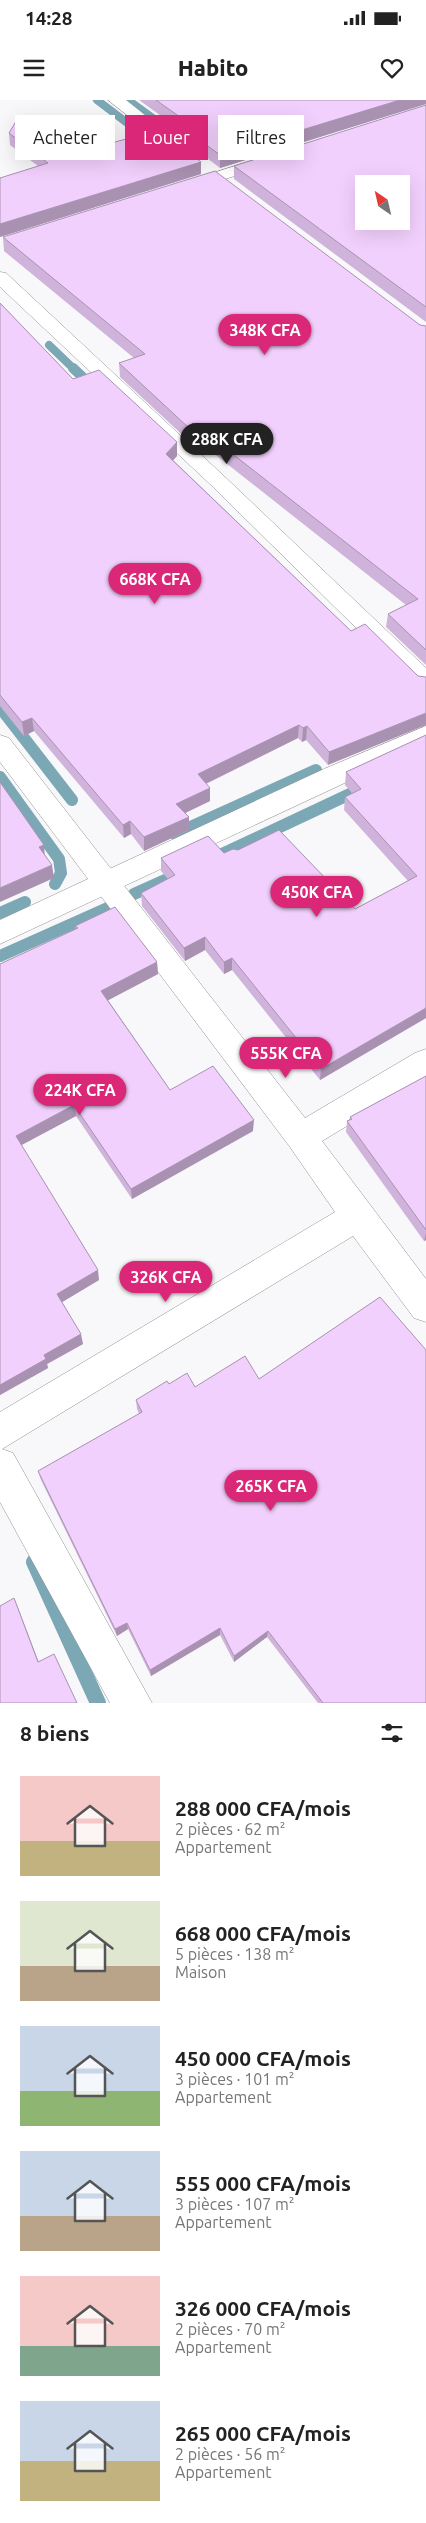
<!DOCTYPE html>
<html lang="fr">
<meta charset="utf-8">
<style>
:root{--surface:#fff;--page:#f6f6f6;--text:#222;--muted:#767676;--accent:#db2777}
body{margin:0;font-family:Ubuntu,sans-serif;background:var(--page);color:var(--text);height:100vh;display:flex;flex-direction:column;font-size:19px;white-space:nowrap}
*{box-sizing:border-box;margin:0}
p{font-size:16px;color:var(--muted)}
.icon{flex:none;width:28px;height:28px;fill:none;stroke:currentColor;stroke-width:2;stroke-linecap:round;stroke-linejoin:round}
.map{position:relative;height:1603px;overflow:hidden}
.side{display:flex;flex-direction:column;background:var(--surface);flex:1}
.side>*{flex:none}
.guide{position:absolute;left:15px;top:15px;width:396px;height:45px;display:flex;gap:10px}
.needle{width:32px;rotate:326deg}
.buttons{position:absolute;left:355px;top:75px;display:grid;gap:10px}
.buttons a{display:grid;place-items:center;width:55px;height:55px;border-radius:0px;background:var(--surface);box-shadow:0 5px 20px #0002;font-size:25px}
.price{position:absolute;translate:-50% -42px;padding:0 11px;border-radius:18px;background:var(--accent);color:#fff;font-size:16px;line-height:32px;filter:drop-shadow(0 1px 2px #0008)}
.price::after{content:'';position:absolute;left:50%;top:30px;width:15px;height:11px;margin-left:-8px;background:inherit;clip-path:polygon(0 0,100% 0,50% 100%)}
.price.on{background:#222;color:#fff}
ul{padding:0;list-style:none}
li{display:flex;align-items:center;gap:15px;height:125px;padding:0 20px}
li span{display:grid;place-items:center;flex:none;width:140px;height:100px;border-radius:0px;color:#555}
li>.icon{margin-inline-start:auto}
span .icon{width:60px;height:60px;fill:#fffc;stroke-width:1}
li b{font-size:21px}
h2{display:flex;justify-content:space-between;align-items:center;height:60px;padding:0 20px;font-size:21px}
.tag{padding:0 18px;border-radius:0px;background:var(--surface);box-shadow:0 5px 20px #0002;font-size:18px;line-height:45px}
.tag.on{background:var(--accent);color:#fff}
.status{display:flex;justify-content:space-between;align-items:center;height:35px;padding:0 25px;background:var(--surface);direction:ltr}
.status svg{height:14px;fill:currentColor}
header{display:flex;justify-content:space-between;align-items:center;height:65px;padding:0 20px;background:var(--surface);font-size:22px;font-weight:800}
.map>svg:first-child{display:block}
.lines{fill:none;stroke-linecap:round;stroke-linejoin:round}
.stream-far3{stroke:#7ca8b6;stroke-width:8}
.stream-far2{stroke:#7ca8b6;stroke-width:10}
.stream-far1{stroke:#7ca8b6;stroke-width:12}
.stream{stroke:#7ca8b6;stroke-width:16}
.minor-casing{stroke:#8f9091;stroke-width:1}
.secondary-casing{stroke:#8f9091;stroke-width:1}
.minor{fill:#fff;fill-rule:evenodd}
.secondary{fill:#fff;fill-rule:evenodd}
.wall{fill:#d0b3da}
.shaded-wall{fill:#a992b1}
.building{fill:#f2d0fd;stroke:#a992b1;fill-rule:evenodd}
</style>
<div class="status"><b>14:28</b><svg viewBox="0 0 49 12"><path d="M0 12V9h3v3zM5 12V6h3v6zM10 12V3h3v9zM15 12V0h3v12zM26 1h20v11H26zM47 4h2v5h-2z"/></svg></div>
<header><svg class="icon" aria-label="menu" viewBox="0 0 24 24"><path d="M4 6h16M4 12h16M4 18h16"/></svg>Habito<svg class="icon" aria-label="heart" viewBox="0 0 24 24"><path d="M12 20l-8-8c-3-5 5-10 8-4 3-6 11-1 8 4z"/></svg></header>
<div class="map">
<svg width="426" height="1603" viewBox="0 0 426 1603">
<rect width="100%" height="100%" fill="#f8f8fa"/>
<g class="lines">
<g class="stream-far3">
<path d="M97,0L155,44"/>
<path d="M128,0L191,46"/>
<path d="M49,245L75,270"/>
</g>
<g class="stream-far2">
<path d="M73,268L92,286"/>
<path d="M0,607L4,612"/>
</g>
<g class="stream-far1">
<path d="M3,611L72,700"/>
<path d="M0,677L59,759L61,773L55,784"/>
<path d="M175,734L316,670"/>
<path d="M220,755L367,686"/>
<path d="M134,794L183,772"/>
<path d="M0,813L25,802"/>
<path d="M0,856L110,807"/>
</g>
<path class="stream" d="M34,1462L98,1603"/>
<g class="minor-casing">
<g id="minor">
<path d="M108,0H126L194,54L186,59L180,57Z"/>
<path d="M270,55L278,60L276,63L184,92L176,87L178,84Z"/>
<path d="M0,172L6,173L225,377L426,568V590L417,588L211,385L0,187Z"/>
<path d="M0,635L9,638L305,1018L415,953L426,949V978L322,1041L426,1179V1222L414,1218L353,1136L2,1349L13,1353L152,1603H110L0,1402V1312L335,1112L290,1047L0,662Z"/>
</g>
</g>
<g class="secondary-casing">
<path id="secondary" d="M426,626V645L0,844V820L324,669Z"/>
</g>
<use href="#minor" class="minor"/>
<use href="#secondary" class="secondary"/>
</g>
<g class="wall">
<path d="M139,0H426V4L220,68L179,37L178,28Z"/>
<path d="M426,5V222L234,79V66Z"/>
<path d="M9,33L82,51L201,62V74L0,137V78L38,66L10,45Z"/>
<path d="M3,137L426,226V565L386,527L388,514L406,505L193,337L189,341L120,277L119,263L134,258L4,151Z"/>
<path d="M0,203L73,279L177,356L173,360L351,531L418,576L328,665L306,640L302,642L298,638L206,684L210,688V701L185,713L189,717V730L144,751L131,734L124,738L34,631L24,636L0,606Z"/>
<path d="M426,635V918L320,980L232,870L224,874L205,850L185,861L142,806L141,793L168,779L161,771V758L224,753L355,809L408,781L344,710L345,697L352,693L345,685L346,672Z"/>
<path d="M75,826L157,862L158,874L108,900L170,990L253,1031L132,1099L76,1016L21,1045L99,1180L62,1202L83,1244L47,1264L48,1268L0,1295V864L76,829Z"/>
<path d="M426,976V1140L424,1141L346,1032L347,1021L349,1020L350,1017Z"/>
<path d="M169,1284L195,1287L426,1603H318L267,1537L234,1562L220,1535L151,1576L128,1529L117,1536L41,1380L38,1371L139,1314L137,1309L136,1300Z"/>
</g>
<g class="shaded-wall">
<path d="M400,0H426V4L220,68V55Z"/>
<path d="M201,62V74L0,137V124Z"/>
<path d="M193,323V337L189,341V328Z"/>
<path d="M177,342V356L167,367L166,354Z"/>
<path d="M426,613V625L328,665L329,652Z"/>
<path d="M32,618L34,631L24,636L22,622Z"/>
<path d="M299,625L298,638L199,687L198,674Z"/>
<path d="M307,626L306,640L302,642L303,628Z"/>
<path d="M210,688V701L177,717L176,704Z"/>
<path d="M189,717V730L144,751V737Z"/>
<path d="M130,721L131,734L124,738L123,725Z"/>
<path d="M44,745L45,758L39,747Z"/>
<path d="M52,765L54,778L0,802V788Z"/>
<path d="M205,837V850L185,861L184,848Z"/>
<path d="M232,858V870L224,874V862Z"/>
<path d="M157,862L158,874L103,903L101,891Z"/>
<path d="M426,908V918L320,980L321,969Z"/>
<path d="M74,1005L76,1016L18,1047L16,1036Z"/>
<path d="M254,1020L253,1031L132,1099L131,1089Z"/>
<path d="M426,1133V1140L424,1141Z"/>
<path d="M98,1170L99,1180L59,1204L57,1194Z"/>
<path d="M81,1234L83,1244L47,1264L48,1268L0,1295V1285L44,1255Z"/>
<path d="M14,1498L17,1505L41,1568L38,1562Z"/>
<path d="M127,1523L128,1529L117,1536L115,1529Z"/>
<path d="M220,1528V1535L151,1576L150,1570Z"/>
<path d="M268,1531L267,1537L234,1562V1556Z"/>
</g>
<g class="building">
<path d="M156,0H400L220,55L178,24L187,22Z"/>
<path d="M426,5V207L234,66ZM364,84H401V121H364Z"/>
<path d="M18,18L82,51L159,30L201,62L0,124V78L48,63L9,33Z"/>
<path d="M215,71L420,225L426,226V550L388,514L418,499L193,323L189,328L119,263L145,254L3,137Z"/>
<path d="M0,203L73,279L99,270L177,342L166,354L351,531L365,524L418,576L426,577V613L329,652L307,626L303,628L299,625L198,674L210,688L176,704L189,717L144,737L130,721L123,725L32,618L22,622L0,595Z"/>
<path d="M426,635V908L321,969L232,858L224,862L205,837L184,848L141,793L175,775L161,758L208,736L224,753L233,749L238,750L279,730L355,809L417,776L345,697L361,689L346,672Z"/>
<path d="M0,682L44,745L39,747L52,765L0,788Z"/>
<path d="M115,807L157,862L101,891L170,990L213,966L254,1020L131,1089L74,1005L16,1036L98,1170L57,1194L81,1234L44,1255L46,1259L0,1285V864L78,828L75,826Z"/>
<path d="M426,976V1130L347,1021L352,1019L350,1017Z"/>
<path d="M380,1197L426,1250V1603H323L268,1531L234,1556L220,1528L150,1570L127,1523L115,1529L38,1371L142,1312L136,1300L167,1281L169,1284L187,1273L195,1287L245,1256L259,1279Z"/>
<path d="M14,1498L38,1562L54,1554L77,1603H0V1506Z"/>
</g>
</svg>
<div class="buttons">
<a><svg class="needle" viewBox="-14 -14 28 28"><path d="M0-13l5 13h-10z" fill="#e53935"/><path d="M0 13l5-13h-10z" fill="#767676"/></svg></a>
</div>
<b class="price" style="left:265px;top:256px">348K CFA</b>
<b class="price on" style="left:227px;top:365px">288K CFA</b>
<b class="price" style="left:155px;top:505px">668K CFA</b>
<b class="price" style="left:317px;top:818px">450K CFA</b>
<b class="price" style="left:286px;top:979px">555K CFA</b>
<b class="price" style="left:80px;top:1016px">224K CFA</b>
<b class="price" style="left:166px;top:1203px">326K CFA</b>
<b class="price" style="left:271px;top:1412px">265K CFA</b>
<div class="guide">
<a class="tag">Acheter</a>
<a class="tag on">Louer</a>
<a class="tag">Filtres</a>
</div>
</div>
<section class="side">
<h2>8 biens<svg class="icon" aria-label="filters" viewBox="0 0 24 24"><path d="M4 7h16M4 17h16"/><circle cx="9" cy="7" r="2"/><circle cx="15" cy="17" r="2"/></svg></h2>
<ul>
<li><span style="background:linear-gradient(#f6c9c9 65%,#c2b280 0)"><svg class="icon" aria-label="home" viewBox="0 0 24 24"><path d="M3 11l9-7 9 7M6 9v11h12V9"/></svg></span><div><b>288 000 CFA/mois</b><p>2 pièces · 62 m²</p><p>Appartement</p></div></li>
<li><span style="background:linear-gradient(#dfe7d0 65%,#b9a48a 0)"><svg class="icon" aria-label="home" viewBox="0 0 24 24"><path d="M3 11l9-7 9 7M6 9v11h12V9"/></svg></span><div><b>668 000 CFA/mois</b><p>5 pièces · 138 m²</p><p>Maison</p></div></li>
<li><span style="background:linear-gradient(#c9d6e8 65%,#8fb573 0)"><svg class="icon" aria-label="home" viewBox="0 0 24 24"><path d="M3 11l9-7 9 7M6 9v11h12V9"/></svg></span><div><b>450 000 CFA/mois</b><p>3 pièces · 101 m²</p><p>Appartement</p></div></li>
<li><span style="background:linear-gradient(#c9d6e8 65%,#b9a48a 0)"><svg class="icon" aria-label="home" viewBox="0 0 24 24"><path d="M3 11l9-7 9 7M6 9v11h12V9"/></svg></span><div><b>555 000 CFA/mois</b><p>3 pièces · 107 m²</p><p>Appartement</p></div></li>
<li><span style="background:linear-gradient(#f6c9c9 70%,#7fa58c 0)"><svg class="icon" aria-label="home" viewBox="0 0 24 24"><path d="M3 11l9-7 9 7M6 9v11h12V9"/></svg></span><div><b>326 000 CFA/mois</b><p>2 pièces · 70 m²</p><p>Appartement</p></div></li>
<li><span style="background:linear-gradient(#c9d6e8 60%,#c2b280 0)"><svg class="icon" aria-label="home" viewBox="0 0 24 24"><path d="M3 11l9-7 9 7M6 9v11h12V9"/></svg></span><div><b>265 000 CFA/mois</b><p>2 pièces · 56 m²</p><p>Appartement</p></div></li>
</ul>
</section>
